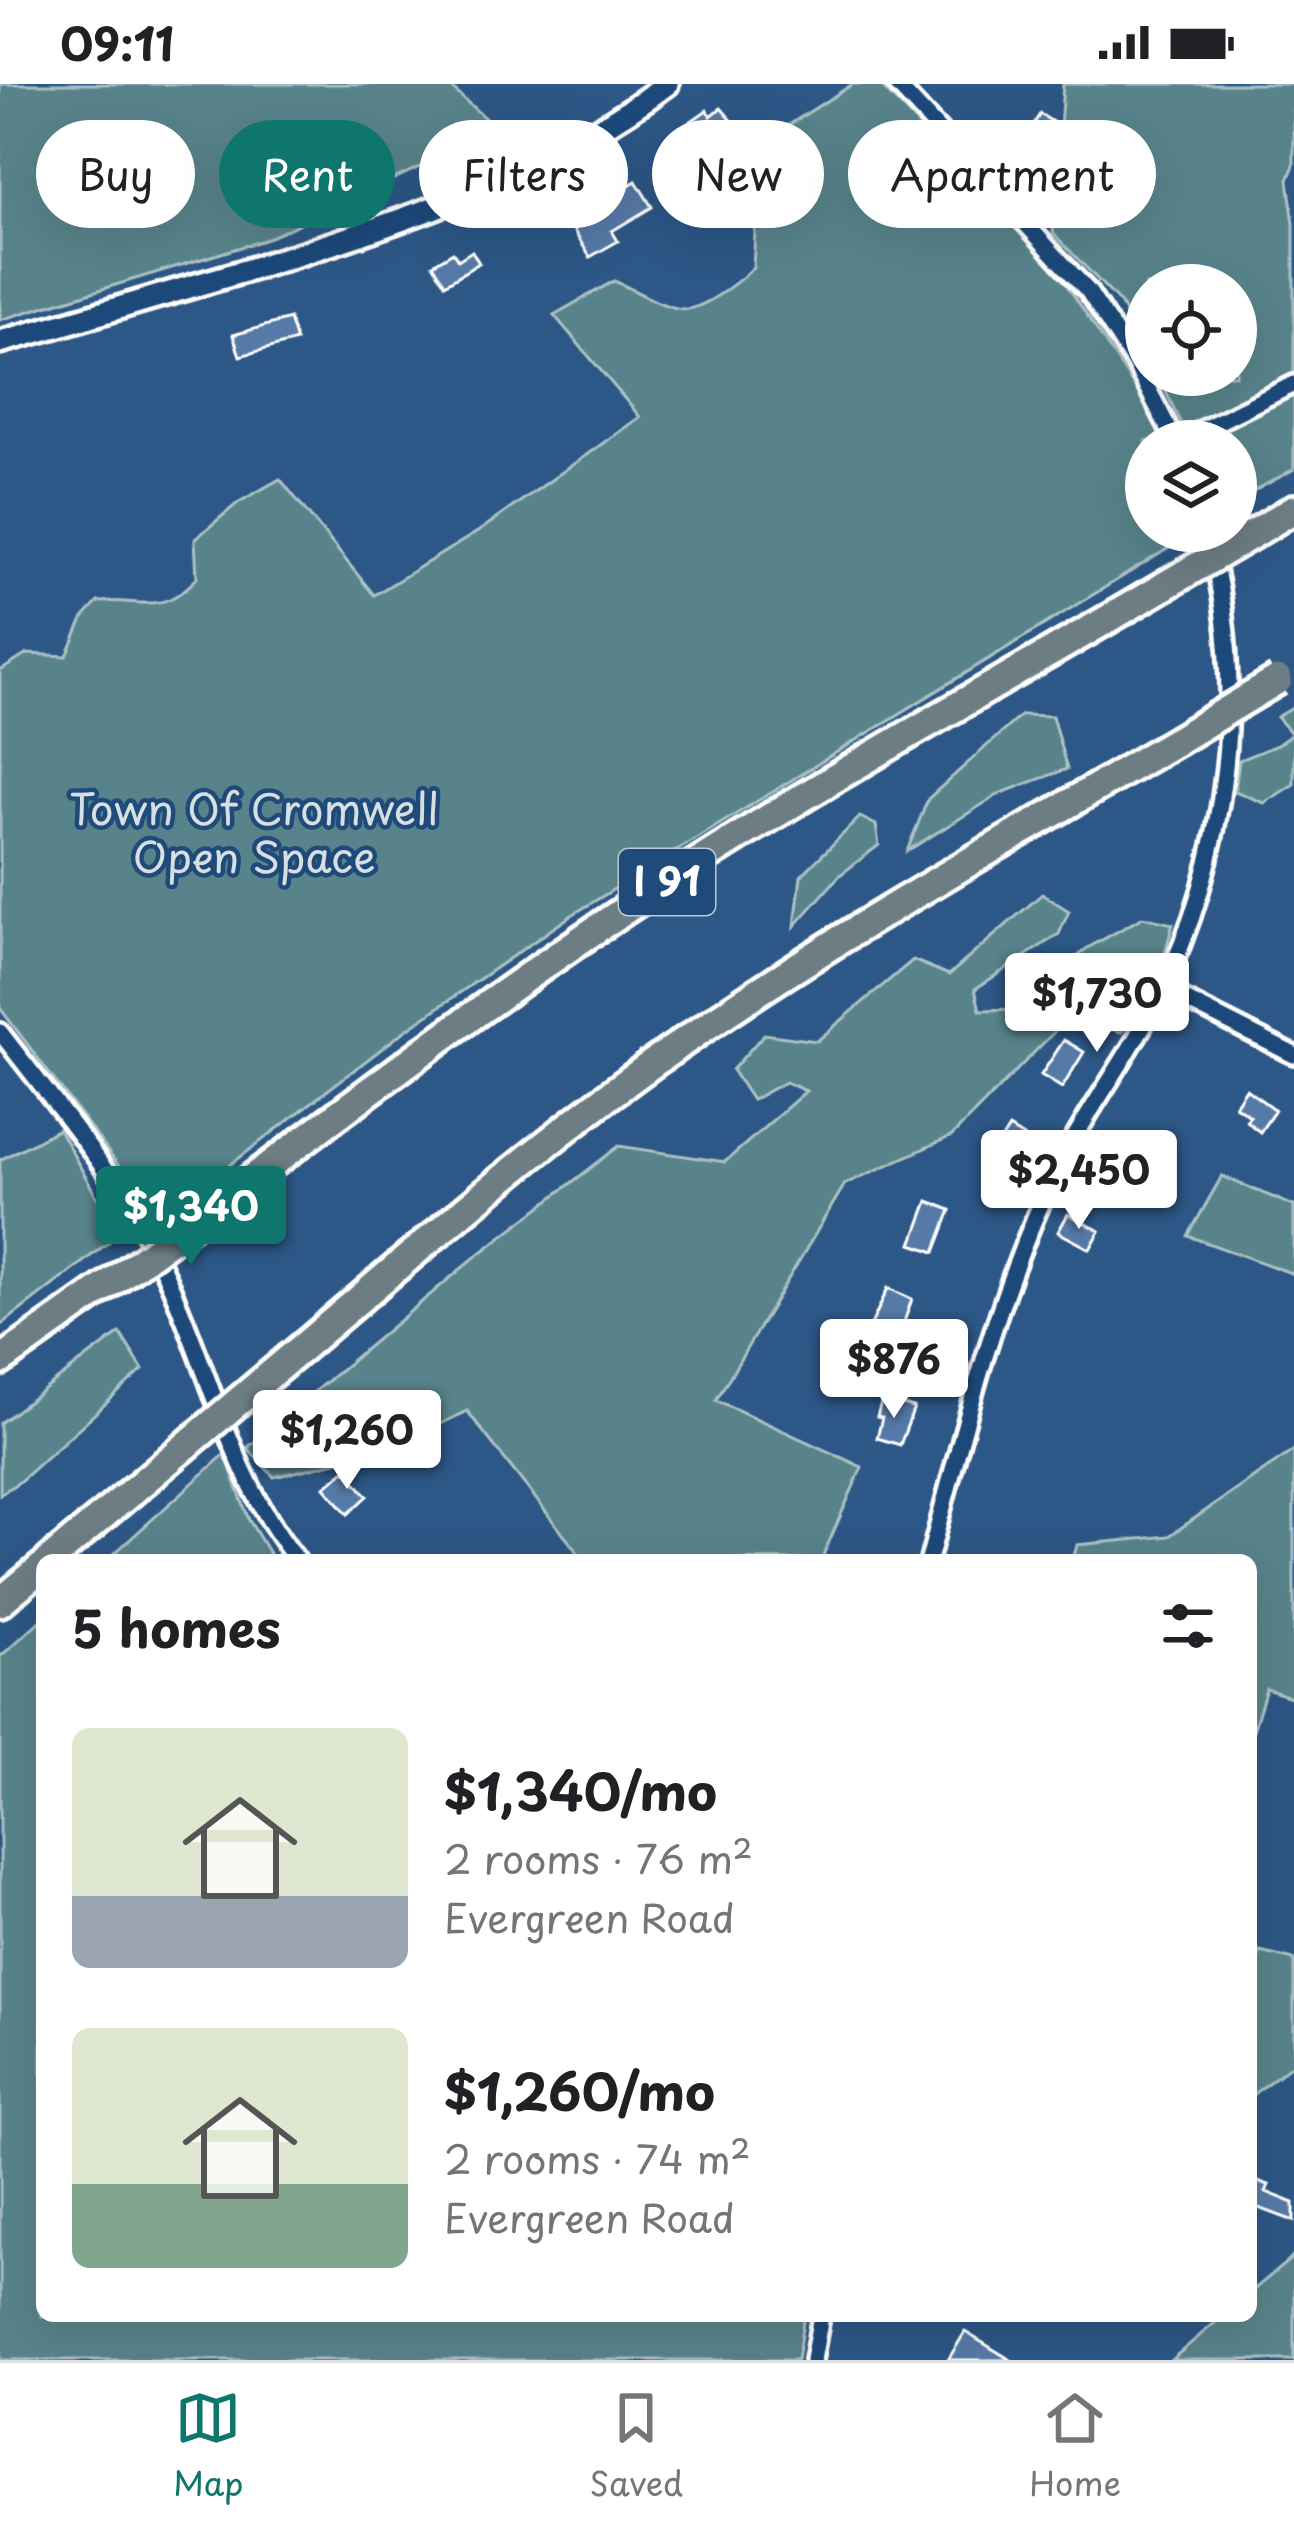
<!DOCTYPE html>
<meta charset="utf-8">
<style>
:root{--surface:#fff;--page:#f2f2f2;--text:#202124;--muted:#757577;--line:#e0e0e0;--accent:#0f766e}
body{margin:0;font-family:"Playpen Sans",sans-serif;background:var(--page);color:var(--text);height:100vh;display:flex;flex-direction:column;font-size:45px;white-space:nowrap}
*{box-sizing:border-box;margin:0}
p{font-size:39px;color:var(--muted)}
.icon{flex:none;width:66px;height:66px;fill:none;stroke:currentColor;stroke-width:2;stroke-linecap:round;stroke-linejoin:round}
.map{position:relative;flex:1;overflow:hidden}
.drawer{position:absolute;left:36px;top:1470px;width:1221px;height:768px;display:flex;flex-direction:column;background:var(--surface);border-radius:18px;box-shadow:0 12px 48px #0002}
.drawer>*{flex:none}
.guide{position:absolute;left:36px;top:36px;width:1224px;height:108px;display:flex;gap:24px}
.controls{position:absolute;left:1125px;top:180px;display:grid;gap:24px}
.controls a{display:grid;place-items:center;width:132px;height:132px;border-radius:50%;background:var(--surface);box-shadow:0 12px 48px #0002;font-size:60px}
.price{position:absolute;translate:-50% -102px;padding:0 27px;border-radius:12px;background:#fff;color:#222;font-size:39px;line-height:78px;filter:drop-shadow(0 3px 6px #0008)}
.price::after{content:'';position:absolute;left:50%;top:72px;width:36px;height:27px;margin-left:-18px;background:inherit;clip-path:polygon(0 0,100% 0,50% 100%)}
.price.on{background:var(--accent);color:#fff}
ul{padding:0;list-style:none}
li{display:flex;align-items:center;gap:36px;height:300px;padding:0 36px}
li span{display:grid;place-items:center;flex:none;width:336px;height:240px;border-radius:18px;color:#555}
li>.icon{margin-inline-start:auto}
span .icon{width:144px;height:144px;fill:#fffc;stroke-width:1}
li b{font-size:51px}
h2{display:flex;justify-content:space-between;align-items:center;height:144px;padding:0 36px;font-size:51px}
.tag{padding:0 42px;border-radius:54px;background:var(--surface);box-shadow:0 12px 48px #0002;font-size:42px;line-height:108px}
.tag.on{background:var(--accent);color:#fff}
.status{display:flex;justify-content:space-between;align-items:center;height:84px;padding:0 60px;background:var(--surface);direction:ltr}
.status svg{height:33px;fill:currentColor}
.tab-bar{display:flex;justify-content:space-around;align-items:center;height:168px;border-top:3px solid var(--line);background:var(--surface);font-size:33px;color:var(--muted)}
.tab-bar a{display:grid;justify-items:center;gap:6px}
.tab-bar .on{color:var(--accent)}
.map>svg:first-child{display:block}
.green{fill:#59838a;stroke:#acc1c4;stroke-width:3}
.building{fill:#567aa7;stroke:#fff;stroke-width:3}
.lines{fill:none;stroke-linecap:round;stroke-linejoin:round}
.street-casing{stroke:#fff;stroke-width:24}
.secondary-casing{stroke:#fff;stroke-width:30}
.highway-casing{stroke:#fff;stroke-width:36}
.street{stroke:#1f4a7a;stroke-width:15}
.secondary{stroke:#1f4a7a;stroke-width:21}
.highway{stroke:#6d7d84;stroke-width:27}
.highway-bridge-casing{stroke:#fff;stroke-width:36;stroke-linecap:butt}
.highway-bridge{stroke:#6d7d84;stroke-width:27}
.labels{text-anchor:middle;stroke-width:9;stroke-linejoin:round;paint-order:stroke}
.shield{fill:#1f4a7a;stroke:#bcc9d7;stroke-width:3}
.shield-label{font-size:39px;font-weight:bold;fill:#fff}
.park-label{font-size:42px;fill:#d6e0e2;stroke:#1f4a7a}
</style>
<div class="status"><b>09:11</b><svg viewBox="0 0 49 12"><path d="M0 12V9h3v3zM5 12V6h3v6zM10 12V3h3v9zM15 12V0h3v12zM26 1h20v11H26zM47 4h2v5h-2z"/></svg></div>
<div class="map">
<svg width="1294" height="2276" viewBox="0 0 1294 2276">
<rect width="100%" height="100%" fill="#2d5786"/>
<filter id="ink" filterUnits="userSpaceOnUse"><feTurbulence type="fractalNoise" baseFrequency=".00833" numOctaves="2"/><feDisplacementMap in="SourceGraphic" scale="24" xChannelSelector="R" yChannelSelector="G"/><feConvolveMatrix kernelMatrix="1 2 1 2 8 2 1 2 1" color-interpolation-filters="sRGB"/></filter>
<g filter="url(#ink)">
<g class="green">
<path d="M0,0H447L498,46L264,156L0,236Z"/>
<path d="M853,0H879L1055,183L1151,328L1166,357H1146V447H1186L1187,453L572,831L406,946L208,1098L151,1137L118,1081L0,924V587L27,570L67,572L84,533L98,518C143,514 161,533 197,494L195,455L239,418L280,395L374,511L479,447L640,333L554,231L614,197C634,205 665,226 687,225C707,223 738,198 753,184L755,147L743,93L751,65Z"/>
<path d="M1063,0H1294V81L1288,96L1294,140V385L1236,417V357H1189L1158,291H1236V201H1146V268L1120,219L1053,149Z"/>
<path d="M1294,623V700L1264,719L1235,707L1239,676L1277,661L1292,650L1277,633Z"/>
<path d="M1021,631L1052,632L1067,685L1001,709L907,767L928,715Z"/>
<path d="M860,733L876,741L879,761L840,791L795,842L801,792Z"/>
<path d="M1042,810L1069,827L1059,850L975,905L980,926L1020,925L1086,865L1143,833L1173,840L1149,927L1121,948L1068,934L952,1052L845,1100L716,1316L862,1383L821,1476L582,1474L467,1327L390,1365L274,1393L247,1364L474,1174L619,1062L725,1078L806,1007L785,998L752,1016L732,986L764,950L817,957L913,876L949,891Z"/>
<path d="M59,1045L118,1151L0,1242V1076Z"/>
<path d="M1222,1092L1294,1122V1190L1188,1152Z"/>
<path d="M120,1249L143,1286L19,1398L0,1410V1339Z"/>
<path d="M1294,1366V1614L1266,1605L1251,1653V1476H1073L1077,1461L1169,1452Z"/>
<path d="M225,1370L249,1436L273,1476H107Z"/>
<path d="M42,1535V2232H804L797,2276H0V1573Z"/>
<path d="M1260,1868L1294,1876V1979L1251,2012V1907Z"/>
<path d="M1294,2172V2276H1171L1223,2232H1251V2208Z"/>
</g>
<g class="building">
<path d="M721,24L736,41L703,71L681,44L707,26L711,32Z"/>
<path d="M1040,30L1070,49L1054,74L1021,60Z"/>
<path d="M636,97L652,123L612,147L618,157L590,173L566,134L623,99L626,103Z"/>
<path d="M472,167L479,179L445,200L433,180L453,168L458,176Z"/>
<path d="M289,235L296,257L240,272L233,251Z"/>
<path d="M1064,956L1084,968L1062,1004L1041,991Z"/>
<path d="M1246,1005L1275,1026L1260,1048L1246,1037L1250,1032L1235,1022Z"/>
<path d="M1009,1044L1028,1056L1006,1091L987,1079Z"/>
<path d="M928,1117L951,1126L935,1168L912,1160Z"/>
<path d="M1068,1130L1100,1147L1090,1165L1058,1148Z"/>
<path d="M888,1204L912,1215L898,1255L870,1243Z"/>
<path d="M882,1315L914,1324L900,1361L877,1354L882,1334L877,1333Z"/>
<path d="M345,1386L368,1412L348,1430L325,1403Z"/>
<path d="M1251,2095L1269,2101L1266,2108L1294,2119V2137L1251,2121Z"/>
<path d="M965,2248L1011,2276H948Z"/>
</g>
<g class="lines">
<g class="street-casing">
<g id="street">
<path d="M896,0L1088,207L1134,278L1175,357"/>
<path d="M1179,357L1294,300"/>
<path d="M1163,905L1294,971"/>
<path d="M0,948C60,1026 125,1102 166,1192C211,1288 230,1391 297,1476"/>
<path d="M929,1476C965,1342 997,1204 1060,1080C1089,1023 1129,973 1157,916C1227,776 1251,599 1206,447"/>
<path d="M813,2276L821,2232"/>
</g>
</g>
<g class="secondary-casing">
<path id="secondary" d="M0,258C83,235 165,210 248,186C393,142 544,92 667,0"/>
</g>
<g class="highway-casing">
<g id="highway">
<path d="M1258,447L1294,425"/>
<path d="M196,1137C353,1019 509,900 675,793C834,690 1002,598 1166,501"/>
<path d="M0,1277L116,1195"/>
<path d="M260,1299C388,1192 513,1080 649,982C817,862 998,762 1176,657"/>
<path d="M50,1476L181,1366"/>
<path d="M0,1518L42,1483"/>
</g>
</g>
<use href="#street" class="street"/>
<use href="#secondary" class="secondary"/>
<use href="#highway" class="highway"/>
<g class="highway-bridge-casing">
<g id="highway-bridge">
<path d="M1166,501L1258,447"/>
<path d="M1176,657L1278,596"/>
<path d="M116,1195L196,1137"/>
<path d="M181,1366L260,1299"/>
</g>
</g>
<use href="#highway-bridge" class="highway-bridge"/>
</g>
</g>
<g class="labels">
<rect class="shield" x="619" y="765" width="96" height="66" rx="9"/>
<g class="shield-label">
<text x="667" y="812">I 91</text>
</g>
<g class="park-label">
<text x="254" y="741">Town Of Cromwell<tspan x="254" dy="48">Open Space</tspan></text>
</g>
</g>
</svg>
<div class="controls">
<a><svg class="icon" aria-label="locate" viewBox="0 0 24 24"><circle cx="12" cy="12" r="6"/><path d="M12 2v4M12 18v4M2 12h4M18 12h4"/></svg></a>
<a><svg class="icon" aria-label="layers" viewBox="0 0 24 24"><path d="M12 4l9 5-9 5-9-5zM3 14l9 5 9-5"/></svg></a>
</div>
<b class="price" style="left:1097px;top:971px">$1,730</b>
<b class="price" style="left:1079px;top:1148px">$2,450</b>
<b class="price on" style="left:191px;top:1184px">$1,340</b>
<b class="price" style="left:894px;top:1337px">$876</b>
<b class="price" style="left:347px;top:1408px">$1,260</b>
<div class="guide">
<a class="tag">Buy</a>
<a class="tag on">Rent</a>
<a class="tag">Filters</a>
<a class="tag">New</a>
<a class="tag">Apartment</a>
</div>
<section class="drawer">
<h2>5 homes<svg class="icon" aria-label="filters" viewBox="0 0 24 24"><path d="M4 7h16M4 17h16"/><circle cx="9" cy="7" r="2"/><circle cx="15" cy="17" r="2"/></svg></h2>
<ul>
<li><span style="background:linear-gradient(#dfe7d0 70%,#9aa5b1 0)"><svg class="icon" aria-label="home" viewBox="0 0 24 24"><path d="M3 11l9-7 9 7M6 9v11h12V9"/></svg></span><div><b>$1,340/mo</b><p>2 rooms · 76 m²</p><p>Evergreen Road</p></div></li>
<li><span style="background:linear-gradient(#dfe7d0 65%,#7fa58c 0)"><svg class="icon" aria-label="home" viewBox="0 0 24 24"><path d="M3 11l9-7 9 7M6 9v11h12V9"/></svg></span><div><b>$1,260/mo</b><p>2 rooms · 74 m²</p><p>Evergreen Road</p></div></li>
</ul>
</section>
</div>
<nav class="tab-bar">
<a class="on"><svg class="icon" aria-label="map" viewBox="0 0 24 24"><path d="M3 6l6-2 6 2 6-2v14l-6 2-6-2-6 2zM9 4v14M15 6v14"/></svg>Map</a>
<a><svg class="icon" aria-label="saved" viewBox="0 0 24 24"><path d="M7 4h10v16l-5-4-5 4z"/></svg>Saved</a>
<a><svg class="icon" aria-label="home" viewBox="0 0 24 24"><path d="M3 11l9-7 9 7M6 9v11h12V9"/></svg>Home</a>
</nav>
